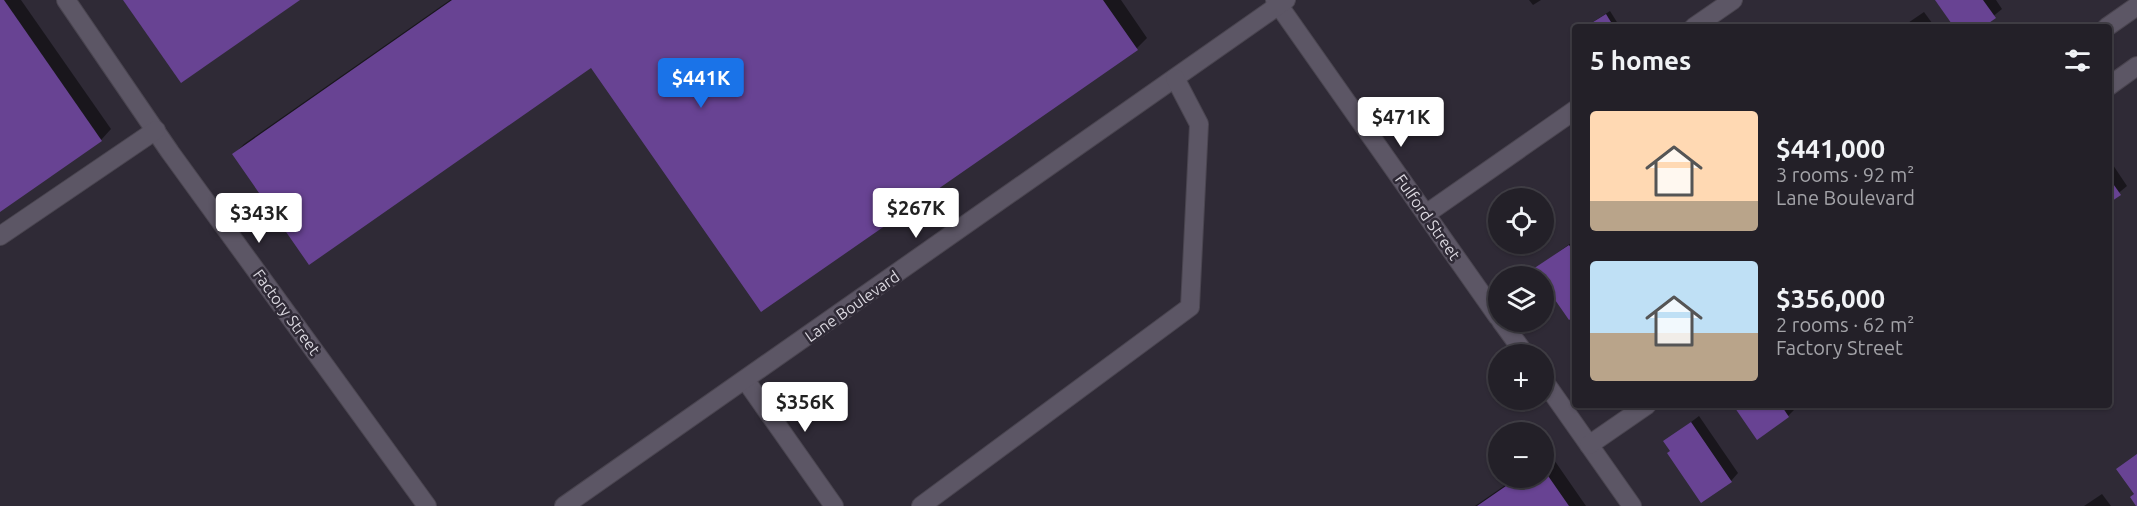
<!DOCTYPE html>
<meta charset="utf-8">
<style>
:root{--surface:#232028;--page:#2b2830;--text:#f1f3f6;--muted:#a3a3a8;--line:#403e45;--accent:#1a73e8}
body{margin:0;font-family:Ubuntu,sans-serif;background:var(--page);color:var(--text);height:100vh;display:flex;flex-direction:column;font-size:22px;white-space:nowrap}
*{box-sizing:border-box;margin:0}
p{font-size:20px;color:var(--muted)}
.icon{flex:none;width:33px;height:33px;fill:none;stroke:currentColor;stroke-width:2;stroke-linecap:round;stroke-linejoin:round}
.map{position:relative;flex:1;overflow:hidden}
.side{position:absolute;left:1572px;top:24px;width:540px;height:384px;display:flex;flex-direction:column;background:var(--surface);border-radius:6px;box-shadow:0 2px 4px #0004,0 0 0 2px var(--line)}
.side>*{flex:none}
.controls{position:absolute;left:1488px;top:188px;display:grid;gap:12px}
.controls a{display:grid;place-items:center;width:66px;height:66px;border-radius:50%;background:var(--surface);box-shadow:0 2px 4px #0004,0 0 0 2px var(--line);font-size:30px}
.price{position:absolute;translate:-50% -51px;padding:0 14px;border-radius:6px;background:#fff;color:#222;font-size:20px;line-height:39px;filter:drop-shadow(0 2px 3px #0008)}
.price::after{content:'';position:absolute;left:50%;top:36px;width:18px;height:14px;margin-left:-9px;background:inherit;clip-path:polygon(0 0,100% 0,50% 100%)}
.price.current{background:var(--accent);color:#fff}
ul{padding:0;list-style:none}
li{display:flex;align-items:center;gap:18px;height:150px;padding:0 18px}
li span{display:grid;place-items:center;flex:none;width:168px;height:120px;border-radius:6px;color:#555}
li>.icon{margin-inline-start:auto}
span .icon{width:72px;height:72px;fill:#fffc;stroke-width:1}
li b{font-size:26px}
h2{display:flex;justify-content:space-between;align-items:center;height:72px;padding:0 18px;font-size:26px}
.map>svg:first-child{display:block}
.shadow{fill:#0007}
.building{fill:#684393}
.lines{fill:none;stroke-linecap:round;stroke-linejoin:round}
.minor-casing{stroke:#4a4550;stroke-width:20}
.minor{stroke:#5c5665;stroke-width:18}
.labels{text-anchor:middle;stroke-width:5;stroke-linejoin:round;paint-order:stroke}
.street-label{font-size:16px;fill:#dad7df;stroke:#2f2a36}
</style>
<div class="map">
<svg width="2137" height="506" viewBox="0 0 2137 506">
<rect width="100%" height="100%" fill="#2f2a36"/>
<g class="shadow">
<path d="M0,0H21L111,129L101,140L0,210Z"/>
<path d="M450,0H1121L1147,38L1137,48L591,66L234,154L244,144Z"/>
<path d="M1529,0H1541L1533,5Z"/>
<path d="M1937,0H1996L2002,9L1980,27H1956Z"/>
<path d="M1610,11L1620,27H1585Z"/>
<path d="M1924,12L1935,27H1902Z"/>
<path d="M2109,159L2127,186L2109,201Z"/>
<path d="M1575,240V314L1569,318L1544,281V276H1540L1535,269Z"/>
<path d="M1740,405H1794L1796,408L1788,416Z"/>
<path d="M1699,416L1738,473L1731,481L1671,451L1665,442Z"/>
<path d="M1550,454L1586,506H1475L1517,477H1544V458Z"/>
<path d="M2102,494L2111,506H2084Z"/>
</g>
<g class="building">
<path d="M0,0H4L102,141L0,212Z"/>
<path d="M123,0H300L181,83Z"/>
<path d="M452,0H1103L1138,50L761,312L591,68L309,265L232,154Z"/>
<path d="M1935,0H1983L1996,18L1983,27H1954Z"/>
<path d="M1606,14L1614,27H1585Z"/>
<path d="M2109,178L2121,195L2109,203Z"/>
<path d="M1569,245L1575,254V316L1569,320L1544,284V276H1538L1533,269Z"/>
<path d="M1739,405H1781L1789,417L1757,440L1735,408Z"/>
<path d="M1691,422L1732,482L1701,503L1667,453L1670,451L1663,441Z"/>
<path d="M2137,454V506H2136L2130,497L2134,494L2116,469Z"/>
<path d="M1544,470L1569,506H1477L1519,477H1544Z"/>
</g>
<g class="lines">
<g class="minor-casing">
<g id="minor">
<path d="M66,0L170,152L427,506"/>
<path d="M1275,0L1498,317"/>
<path d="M1694,27L1733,0"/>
<path d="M2107,27L2137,6"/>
<path d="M2109,86L2137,66"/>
<path d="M1426,214L1575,110"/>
<path d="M0,236L156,130"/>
<path d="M1501,321L1525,354"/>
<path d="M746,381L834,506"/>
<path d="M1544,381L1632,506"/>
<path d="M1589,445L1647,405"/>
<path d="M564,506L1286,0"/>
<path d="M921,506L1190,307L1199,124L1175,78"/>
</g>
</g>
<use href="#minor" class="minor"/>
</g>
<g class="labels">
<g class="street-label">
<text transform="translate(1428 217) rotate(55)" y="6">Fulford Street</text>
<text transform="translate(852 306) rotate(-35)" y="6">Lane Boulevard</text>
<text transform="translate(287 312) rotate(54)" y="6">Factory Street</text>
</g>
</g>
</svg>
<div class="controls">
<a><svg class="icon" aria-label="locate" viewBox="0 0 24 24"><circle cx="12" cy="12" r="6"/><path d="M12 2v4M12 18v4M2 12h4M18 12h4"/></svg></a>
<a><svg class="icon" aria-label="layers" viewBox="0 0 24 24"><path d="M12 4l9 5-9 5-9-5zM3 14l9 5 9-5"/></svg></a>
<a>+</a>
<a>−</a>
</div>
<b class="price current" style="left:701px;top:109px">$441K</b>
<b class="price" style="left:1401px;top:148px">$471K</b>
<b class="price" style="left:916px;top:239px">$267K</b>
<b class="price" style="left:259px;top:244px">$343K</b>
<b class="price" style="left:805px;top:433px">$356K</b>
<section class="side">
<h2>5 homes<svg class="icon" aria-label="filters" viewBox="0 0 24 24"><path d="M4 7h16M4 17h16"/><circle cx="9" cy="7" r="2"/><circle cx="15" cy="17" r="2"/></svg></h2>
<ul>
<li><span style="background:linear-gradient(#ffd9b3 75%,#b9a48a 0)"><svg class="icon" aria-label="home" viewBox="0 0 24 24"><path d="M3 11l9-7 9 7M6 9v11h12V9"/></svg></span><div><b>$441,000</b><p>3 rooms · 92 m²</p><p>Lane Boulevard</p></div></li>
<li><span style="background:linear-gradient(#bfe0f5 60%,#b9a48a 0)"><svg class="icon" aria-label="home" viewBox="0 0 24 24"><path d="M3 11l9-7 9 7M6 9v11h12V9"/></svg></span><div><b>$356,000</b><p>2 rooms · 62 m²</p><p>Factory Street</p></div></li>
</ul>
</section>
</div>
